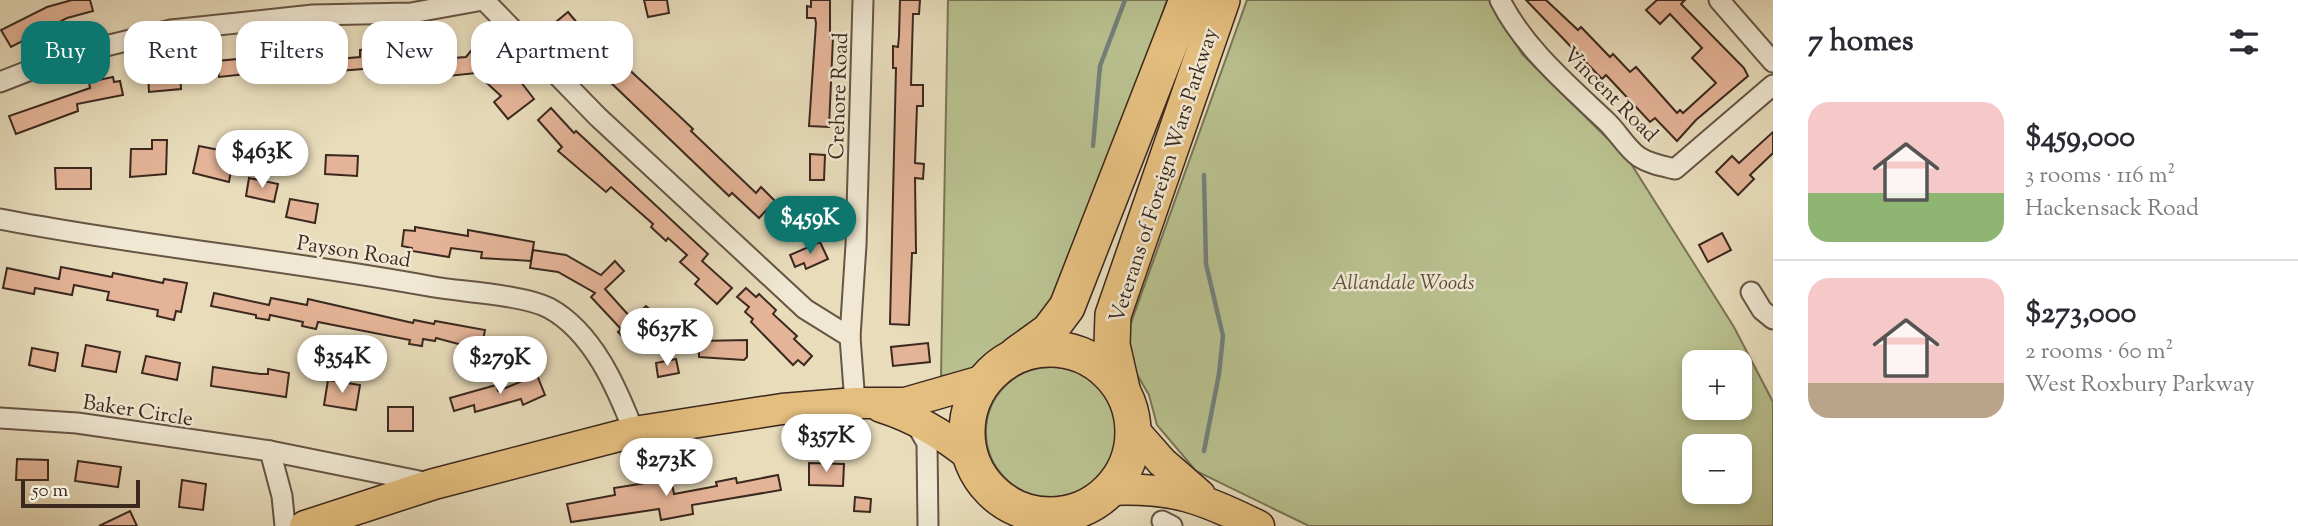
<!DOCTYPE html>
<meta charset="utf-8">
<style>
:root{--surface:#fff;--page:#f7f7f7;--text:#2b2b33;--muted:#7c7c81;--line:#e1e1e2;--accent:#0f766e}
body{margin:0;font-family:"Sorts Mill Goudy",serif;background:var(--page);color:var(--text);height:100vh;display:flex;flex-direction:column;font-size:26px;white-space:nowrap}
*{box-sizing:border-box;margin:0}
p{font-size:23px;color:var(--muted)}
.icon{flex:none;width:38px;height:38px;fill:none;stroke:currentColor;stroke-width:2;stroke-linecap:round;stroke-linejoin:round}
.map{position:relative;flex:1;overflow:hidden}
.details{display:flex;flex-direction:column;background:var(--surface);width:525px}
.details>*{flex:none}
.top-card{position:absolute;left:21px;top:21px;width:665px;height:63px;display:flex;gap:14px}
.fabs{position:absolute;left:1682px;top:350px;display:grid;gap:14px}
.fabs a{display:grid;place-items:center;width:70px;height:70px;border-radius:14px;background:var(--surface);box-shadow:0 4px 10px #0003;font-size:35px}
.scale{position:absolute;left:21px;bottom:18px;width:119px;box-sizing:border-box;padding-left:7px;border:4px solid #3b281e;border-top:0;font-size:19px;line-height:24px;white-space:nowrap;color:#3b281e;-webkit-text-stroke:5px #f0e8d3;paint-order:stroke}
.price{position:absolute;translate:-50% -60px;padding:0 16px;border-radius:24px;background:#fff;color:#222;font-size:23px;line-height:46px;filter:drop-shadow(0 2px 4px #0008)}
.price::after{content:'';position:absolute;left:50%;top:42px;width:21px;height:16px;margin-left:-10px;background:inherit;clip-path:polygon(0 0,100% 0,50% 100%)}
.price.active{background:var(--accent);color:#fff}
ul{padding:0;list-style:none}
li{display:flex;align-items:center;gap:21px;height:175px;padding:0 35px}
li+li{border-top:2px solid var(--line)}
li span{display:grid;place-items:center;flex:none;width:196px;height:140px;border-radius:21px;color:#555}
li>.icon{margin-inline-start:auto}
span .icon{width:84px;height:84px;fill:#fffc;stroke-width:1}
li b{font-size:30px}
h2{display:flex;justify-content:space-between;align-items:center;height:84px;padding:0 35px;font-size:30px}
.chip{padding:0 24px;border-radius:21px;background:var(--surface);box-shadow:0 4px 10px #0003;font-size:24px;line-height:63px}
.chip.active{background:var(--accent);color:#fff}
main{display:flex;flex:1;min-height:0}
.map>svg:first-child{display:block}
.green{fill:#b8c08e;stroke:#7a7456;stroke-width:2;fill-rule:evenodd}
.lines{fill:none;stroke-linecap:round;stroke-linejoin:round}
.stream{stroke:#73807b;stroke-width:4.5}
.building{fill:#e5b498;stroke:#3b281e;stroke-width:2}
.street-casing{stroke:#665545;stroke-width:23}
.primary-casing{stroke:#3b281e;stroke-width:33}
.highway-casing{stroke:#3b281e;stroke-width:38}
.street{stroke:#f0e8d3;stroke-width:19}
.primary{stroke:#e4be7e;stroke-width:30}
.highway{stroke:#e4be7e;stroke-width:35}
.labels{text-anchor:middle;stroke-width:5;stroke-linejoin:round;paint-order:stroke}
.street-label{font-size:21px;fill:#3b281e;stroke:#f0e8d3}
.park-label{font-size:21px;font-style:italic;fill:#5a4e3a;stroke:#f0e8d3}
</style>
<main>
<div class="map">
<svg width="1773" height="526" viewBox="0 0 1773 526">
<rect width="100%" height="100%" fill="#e8dcbb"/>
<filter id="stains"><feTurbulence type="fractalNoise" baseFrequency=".00286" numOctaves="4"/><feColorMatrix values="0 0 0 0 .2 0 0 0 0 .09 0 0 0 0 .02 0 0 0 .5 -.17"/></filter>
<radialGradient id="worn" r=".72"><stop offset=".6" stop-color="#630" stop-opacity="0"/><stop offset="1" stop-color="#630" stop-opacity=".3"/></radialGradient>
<g class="green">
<path d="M948,0H1167L1063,302L996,350L962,381L941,375Z"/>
<path d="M1247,0H1490L1522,54L1628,159L1734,327L1773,402V526H1309L1196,471L1157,425L1149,395L1132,366L1127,334ZM1694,362H1740V408H1694ZM1694,446H1740V492H1694Z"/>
<circle cx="1051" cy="432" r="65"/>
</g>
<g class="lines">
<g class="stream">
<path d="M1093,146L1100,66L1125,0"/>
<path d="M1204,175L1206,264L1223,336L1219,374L1204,451"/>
</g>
</g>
<g class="building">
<path d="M72,0H90L93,11L67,18L11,47L1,30L47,7Z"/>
<path d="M644,0H667L669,13L648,17Z"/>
<path d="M811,0H830V37H833L829,127L809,126L816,23L815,18H807V6L811,7Z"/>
<path d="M900,0H920L919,14H913L911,85H923V106H917L915,163L924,164L923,179L915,178L916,253H912L909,325L890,324L896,68H893V46L898,47L899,36Z"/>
<path d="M1526,0H1546L1578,30L1581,27L1610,57L1613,54L1630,72L1636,67L1677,113L1680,110L1683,113L1716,83L1692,58L1702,48L1670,14L1660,24L1646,10L1657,0H1685L1681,4L1744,68L1748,76L1696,120L1677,141L1655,118L1650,122L1606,75L1602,79Z"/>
<path d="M568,12L594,43L597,40L675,112L693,129L691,131L756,193L761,187L775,201L759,218L732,193L729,196L582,55L556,22Z"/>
<path d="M480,40L507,64L534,99L508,119L494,102L501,96L476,73L391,82L389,67L338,71L339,78L296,81L295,69L219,77L217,61L312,52V61L337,59L360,57V50L379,48V53L412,50L413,61L466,57Z"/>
<path d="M180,70L181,89L149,92L148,73Z"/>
<path d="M113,77L114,82L120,81L123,95L77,104L78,111L16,134L9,116L90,88L89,82Z"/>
<path d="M551,108L574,133L576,131L708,254L702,261L732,288L717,304L695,284L699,279L680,262L687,255L668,238L666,241L651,227L653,224L611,187L606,192L558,151L562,147L538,120Z"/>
<path d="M1773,132V153L1750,175L1754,179L1738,195L1716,172L1732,156L1739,163Z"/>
<path d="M152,140H167L166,174L130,177L131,149H152Z"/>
<path d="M199,146L234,153L229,182L193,173Z"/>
<path d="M810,154L825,155L824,180H810Z"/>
<path d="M326,155L358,156L357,176L325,174Z"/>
<path d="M55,168H91V189H56Z"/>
<path d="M249,178L278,184L274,202L246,196Z"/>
<path d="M290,199L318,204L315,223L286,217Z"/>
<path d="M415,227L468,236V230L534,242L531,261L481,258L482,252L451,248L449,257L412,251V248L402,246L404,230L415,231Z"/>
<path d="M1722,233L1731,250L1708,262L1699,245Z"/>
<path d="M820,242L828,259L806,269L804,263L795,267L790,255Z"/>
<path d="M533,250L566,255L601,275L615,261L624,271L605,289L632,319L646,306L654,313L636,332L641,337L631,346L618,332L621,329L591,297L595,293L558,272L530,268Z"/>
<path d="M61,267L112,277L113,273L163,283L164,279L187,283L181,312L176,311L174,320L157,316L158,310L107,300L109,292L74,285L72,295L35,288L34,294L3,288L7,268L59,279Z"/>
<path d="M746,288L756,297L759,294L776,310L773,314L797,336L794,339L812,356L804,365L798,360L793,365L751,322L753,319L745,312L749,307L737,297Z"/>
<path d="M214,293L269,305L271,298L307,305L308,299L413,323L414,320L434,324L435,321L485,330L481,350L436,338L435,341L423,339L422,346L409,344L410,340L318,322L316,329L302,326L303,322L270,315L269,320L256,318V315L211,306Z"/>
<path d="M747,340V357L744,360L699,357V341Z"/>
<path d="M928,343L930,362L893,366L891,347Z"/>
<path d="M86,345L120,352L116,372L82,366Z"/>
<path d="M32,348L58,353L55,371L29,365Z"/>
<path d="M146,356L180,363L177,380L142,373Z"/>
<path d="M676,359L679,373L658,377L656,363Z"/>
<path d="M213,367L260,374H268V369L289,373L286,397L211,386Z"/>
<path d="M537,375L545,395L523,405L521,399L475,412L474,405L454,411L450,398L496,385L498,391Z"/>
<path d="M328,380L360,385L356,410L324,405Z"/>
<rect x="388" y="407" width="25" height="24"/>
<path d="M17,459L48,460V480H16Z"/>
<path d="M78,461L121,467L118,487L75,481Z"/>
<path d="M809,463L844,464L843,486L809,485Z"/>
<path d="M778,475L781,490L692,505L693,514L661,520L659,509L571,522L567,504L615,495L614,488L671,479L674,494L717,486L716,482L736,478L737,483Z"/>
<path d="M182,480L206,484L203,510L179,507Z"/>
<path d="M855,497L871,499L870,512L854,511Z"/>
<path d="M130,511L137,526H99Z"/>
</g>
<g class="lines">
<g class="street-casing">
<g id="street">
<path d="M484,0L598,117L805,309L850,337"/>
<path d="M1500,0C1524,48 1568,85 1606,121C1618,132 1626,148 1639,157C1650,164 1662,166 1675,169L1773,85"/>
<path d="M1719,0L1773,62"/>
<path d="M0,82L69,55L171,30L313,15L411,13L483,0"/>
<path d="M0,219C144,247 290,260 434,287C464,292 524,295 549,308C593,332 617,388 634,432"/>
<path d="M1751,292L1762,310L1773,319"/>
<path d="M855,403L850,337L856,245L863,0"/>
<path d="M0,418L77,423L270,451L282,496L285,526"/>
<path d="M916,424L927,443L928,526"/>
<path d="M270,451L429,483"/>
<path d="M1162,521L1172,526"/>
</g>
</g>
<g class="primary-casing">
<g id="primary">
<path d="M881,407C916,418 943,434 971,457"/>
<path d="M1132,428L1162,462L1200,495"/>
<path d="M1108,490C1174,487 1201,498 1259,526"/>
<path d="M305,526L434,484L634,432L782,409L855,403H905L985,380"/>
</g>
</g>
<g class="highway-casing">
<g id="highway">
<circle cx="1050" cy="432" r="83"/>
<path d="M1017,354L1049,331L1067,307L1187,0"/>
<path d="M1122,389L1112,345L1113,315L1222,0"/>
</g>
</g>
<use href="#street" class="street"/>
<use href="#primary" class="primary"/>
<use href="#highway" class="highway"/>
</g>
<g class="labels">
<g class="street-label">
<text transform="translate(1611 94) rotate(45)" y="7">Vincent Road</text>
<text transform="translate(838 96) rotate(-88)" y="7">Crehore Road</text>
<text transform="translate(1163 175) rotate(-72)" y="7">Veterans of Foreign Wars Parkway</text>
<text transform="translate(354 251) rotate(9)" y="7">Payson Road</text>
<text transform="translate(138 410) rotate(9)" y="7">Baker Circle</text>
</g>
<g class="park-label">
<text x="1403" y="289">Allandale Woods</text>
</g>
</g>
<rect width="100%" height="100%" filter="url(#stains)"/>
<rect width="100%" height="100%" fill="url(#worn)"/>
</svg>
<div class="fabs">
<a>+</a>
<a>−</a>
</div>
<div class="scale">50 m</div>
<b class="price" style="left:262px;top:190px">$463K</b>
<b class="price active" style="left:810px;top:256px">$459K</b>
<b class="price" style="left:667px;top:368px">$637K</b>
<b class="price" style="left:342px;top:395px">$354K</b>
<b class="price" style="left:500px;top:396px">$279K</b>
<b class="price" style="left:826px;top:474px">$357K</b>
<b class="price" style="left:666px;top:498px">$273K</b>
<div class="top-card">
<a class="chip active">Buy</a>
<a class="chip">Rent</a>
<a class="chip">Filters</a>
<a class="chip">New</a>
<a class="chip">Apartment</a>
</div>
</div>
<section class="details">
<h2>7 homes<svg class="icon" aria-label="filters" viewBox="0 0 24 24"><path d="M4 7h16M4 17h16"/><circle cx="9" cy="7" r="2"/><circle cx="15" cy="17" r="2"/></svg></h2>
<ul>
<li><span style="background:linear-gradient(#f6c9c9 65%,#8fb573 0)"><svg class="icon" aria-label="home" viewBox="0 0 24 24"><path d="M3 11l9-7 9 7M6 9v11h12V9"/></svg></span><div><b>$459,000</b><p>3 rooms · 116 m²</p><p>Hackensack Road</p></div></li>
<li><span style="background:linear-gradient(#f6c9c9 75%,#b9a48a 0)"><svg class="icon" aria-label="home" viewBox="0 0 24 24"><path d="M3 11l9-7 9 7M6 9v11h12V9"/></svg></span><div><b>$273,000</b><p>2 rooms · 60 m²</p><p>West Roxbury Parkway</p></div></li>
</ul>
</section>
</main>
